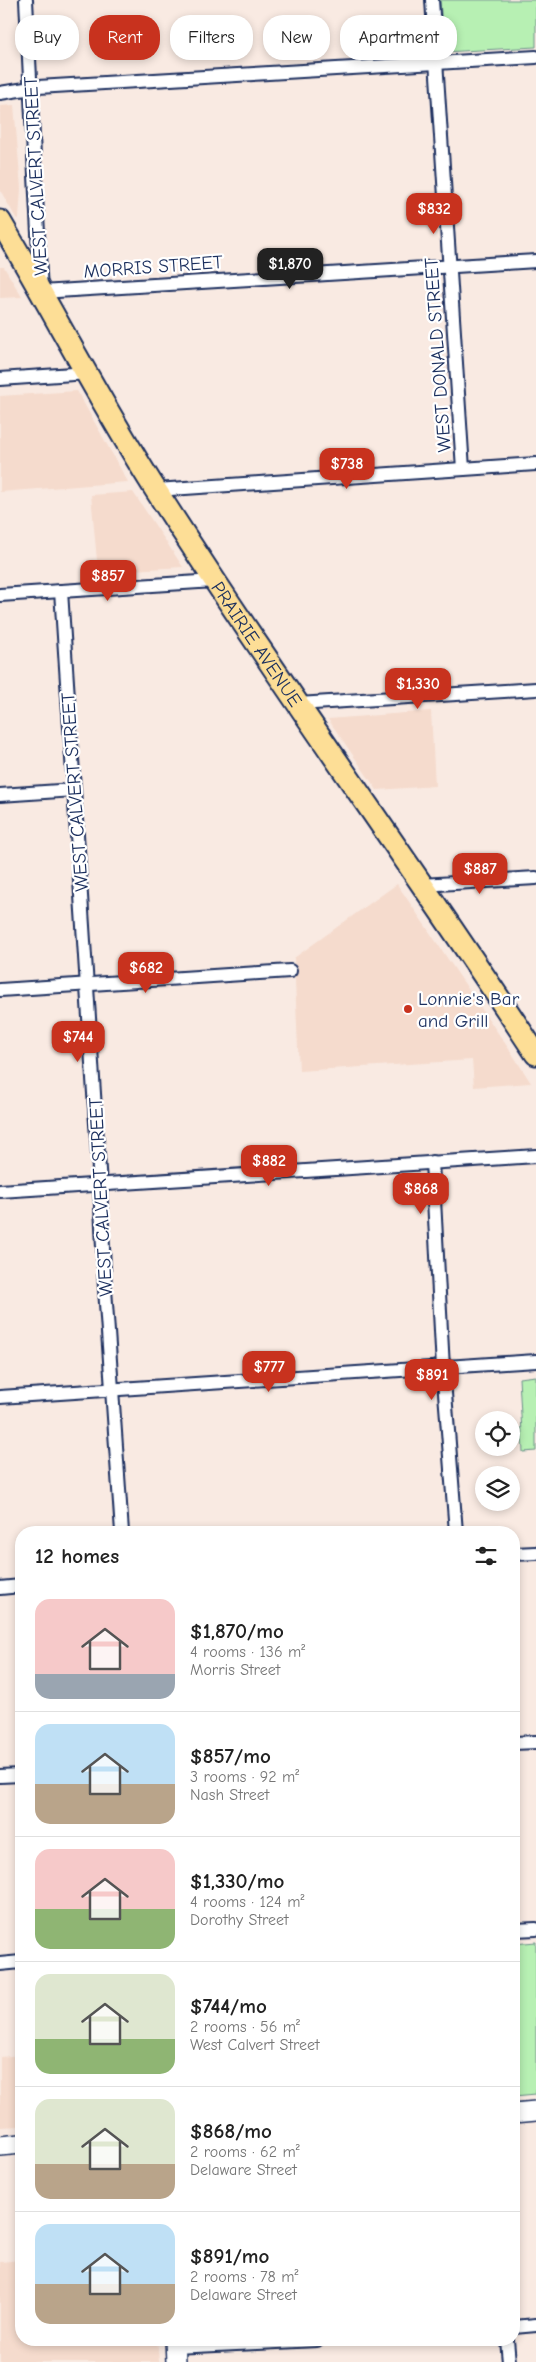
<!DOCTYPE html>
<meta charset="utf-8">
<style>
:root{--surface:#fff;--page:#f2f2f2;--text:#222;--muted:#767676;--line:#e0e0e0;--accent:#c8321e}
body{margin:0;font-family:"Comic Neue",sans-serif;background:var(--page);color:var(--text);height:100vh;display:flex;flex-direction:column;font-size:19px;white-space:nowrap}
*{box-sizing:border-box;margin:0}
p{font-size:16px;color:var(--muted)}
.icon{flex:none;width:28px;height:28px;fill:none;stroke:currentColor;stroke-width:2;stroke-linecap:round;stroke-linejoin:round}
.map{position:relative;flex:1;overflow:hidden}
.sheet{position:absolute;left:15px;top:1526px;width:505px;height:820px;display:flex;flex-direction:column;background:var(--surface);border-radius:20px;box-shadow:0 2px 8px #0003}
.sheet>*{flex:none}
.banner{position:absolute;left:15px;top:15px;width:506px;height:45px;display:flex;gap:10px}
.fabs{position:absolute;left:475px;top:1411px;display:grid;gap:10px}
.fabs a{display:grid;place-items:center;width:45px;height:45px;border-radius:50%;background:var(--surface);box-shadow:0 2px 8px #0003;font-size:25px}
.price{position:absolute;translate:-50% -42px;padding:0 11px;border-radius:10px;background:var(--accent);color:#fff;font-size:16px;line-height:32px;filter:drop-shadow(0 1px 2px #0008)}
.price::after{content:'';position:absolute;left:50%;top:30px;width:15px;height:11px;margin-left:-8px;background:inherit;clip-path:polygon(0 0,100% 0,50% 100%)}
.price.current{background:#222;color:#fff}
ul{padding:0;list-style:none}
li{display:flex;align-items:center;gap:15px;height:125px;padding:0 20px}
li+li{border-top:1px solid var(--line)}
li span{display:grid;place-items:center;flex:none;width:140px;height:100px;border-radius:15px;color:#555}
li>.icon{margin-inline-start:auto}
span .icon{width:60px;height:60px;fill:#fffc;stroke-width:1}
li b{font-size:21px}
h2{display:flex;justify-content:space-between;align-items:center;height:60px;padding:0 20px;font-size:21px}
.tag{padding:0 18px;border-radius:20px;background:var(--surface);box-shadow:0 2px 8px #0003;font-size:18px;line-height:45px}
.tag.current{background:var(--accent);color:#fff}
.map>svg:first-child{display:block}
.built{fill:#f5dbcd}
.green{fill:#b7f0b3;stroke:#699088}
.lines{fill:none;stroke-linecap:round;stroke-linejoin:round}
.street-casing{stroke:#1b2f5e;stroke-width:16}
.secondary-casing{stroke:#1b2f5e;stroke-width:22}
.primary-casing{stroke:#1b2f5e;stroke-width:25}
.street{stroke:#fff;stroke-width:12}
.secondary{stroke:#fff;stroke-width:19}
.primary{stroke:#fdde96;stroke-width:21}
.poi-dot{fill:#c8321e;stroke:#fff;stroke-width:2}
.labels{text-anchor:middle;stroke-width:4.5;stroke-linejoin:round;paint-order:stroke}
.street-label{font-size:19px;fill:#1b2f5e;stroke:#fff}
.poi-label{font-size:19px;fill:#1b2f5e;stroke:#fff;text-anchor:start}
</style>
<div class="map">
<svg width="536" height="2362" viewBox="0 0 536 2362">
<rect width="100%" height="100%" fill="#f9eae2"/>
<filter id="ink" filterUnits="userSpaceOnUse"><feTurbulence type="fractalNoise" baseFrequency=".02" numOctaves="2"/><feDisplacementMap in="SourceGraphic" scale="10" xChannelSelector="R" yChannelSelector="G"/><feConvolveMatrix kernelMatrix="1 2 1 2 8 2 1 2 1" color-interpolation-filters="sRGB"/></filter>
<g filter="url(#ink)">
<g class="built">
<path d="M14,105L21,188L19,219L16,218L0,190V106Z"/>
<path d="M0,267H4L22,297L0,298Z"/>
<path d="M77,391L128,482L0,492V396Z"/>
<path d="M133,492L183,567L98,572L91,495Z"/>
<path d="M431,711L435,786L377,790L328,719Z"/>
<path d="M397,884L515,1058L531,1083L474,1087L472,1060L299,1071L294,958Z"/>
<path d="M21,2055V2126L0,2127V2057Z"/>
<path d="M21,2260V2340H157L159,2362H0V2262Z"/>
</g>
<g class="green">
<path d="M440,0H536V47L444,52Z"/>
<path d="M536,1376V1451L523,1452L519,1378Z"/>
<path d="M536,1942V2094L514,2096V1944Z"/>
</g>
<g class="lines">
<g class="street-casing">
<g id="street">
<path d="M26,0L41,292L536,261"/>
<path d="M432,0L463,469"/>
<path d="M0,93L38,87L536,57"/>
<path d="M0,379L88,373"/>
<path d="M156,490L536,464"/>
<path d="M61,591L100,1185L105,1289L122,1532"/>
<path d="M0,595L214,581"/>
<path d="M298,704L536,689"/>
<path d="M0,795L74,790"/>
<path d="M422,885L536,878"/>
<path d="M0,990L290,971"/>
<path d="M432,1162L443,1368L456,1532"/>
<path d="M0,1191L536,1156"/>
<path d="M0,1397L536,1361"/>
<path d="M514,1554L536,1553"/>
<path d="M0,1588L21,1586"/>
<path d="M514,1743L536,1742"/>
<path d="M0,1776L21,1775"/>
<path d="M514,1930L536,1929"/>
<path d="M0,1964L21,1962"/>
<path d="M514,2327L536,2325"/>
<path d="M507,2340L509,2362"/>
<path d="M175,2347L317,2340"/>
</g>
</g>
<g class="secondary-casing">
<g id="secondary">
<path d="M514,2113L536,2111"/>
<path d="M0,2146L21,2144"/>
<path d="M175,2340L176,2362"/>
</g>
</g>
<g class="primary-casing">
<g id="primary">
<path id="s1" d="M0,221C53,311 101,404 157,492C279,683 412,865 536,1054"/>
</g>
</g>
<use href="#street" class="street"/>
<use href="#secondary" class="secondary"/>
<use href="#primary" class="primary"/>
</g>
</g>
<circle class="poi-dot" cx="408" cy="1009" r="5"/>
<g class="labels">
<g class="street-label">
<text transform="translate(35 176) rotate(-93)" y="7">WEST CALVERT STREET</text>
<text transform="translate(153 266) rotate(-4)" y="7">MORRIS STREET</text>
<text transform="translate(437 355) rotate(-94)" y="7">WEST DONALD STREET</text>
<text dy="7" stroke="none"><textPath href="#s1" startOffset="495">PRAIRIE AVENUE</textPath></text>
<text transform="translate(74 792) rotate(-94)" y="7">WEST CALVERT STREET</text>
<text transform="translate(100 1197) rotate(-93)" y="7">WEST CALVERT STREET</text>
</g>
<g class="poi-label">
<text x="418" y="1005">Lonnie's Bar<tspan x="418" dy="22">and Grill</tspan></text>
</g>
</g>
</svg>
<div class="fabs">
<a><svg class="icon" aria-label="locate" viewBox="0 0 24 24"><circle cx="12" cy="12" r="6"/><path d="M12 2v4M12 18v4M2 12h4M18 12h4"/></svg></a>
<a><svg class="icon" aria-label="layers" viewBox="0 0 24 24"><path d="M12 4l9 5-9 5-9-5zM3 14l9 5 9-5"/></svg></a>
</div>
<b class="price" style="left:434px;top:235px">$832</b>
<b class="price current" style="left:290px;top:290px">$1,870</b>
<b class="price" style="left:347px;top:490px">$738</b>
<b class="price" style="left:108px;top:602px">$857</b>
<b class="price" style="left:418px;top:710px">$1,330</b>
<b class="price" style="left:480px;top:895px">$887</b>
<b class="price" style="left:146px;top:994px">$682</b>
<b class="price" style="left:78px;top:1063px">$744</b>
<b class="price" style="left:269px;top:1187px">$882</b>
<b class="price" style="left:421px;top:1215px">$868</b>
<b class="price" style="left:269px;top:1393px">$777</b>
<b class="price" style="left:432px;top:1401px">$891</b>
<div class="banner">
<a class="tag">Buy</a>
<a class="tag current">Rent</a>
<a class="tag">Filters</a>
<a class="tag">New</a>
<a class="tag">Apartment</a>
</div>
<section class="sheet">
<h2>12 homes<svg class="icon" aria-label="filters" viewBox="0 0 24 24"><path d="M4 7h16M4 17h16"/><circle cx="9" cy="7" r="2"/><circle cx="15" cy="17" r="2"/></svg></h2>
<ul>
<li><span style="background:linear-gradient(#f6c9c9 75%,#9aa5b1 0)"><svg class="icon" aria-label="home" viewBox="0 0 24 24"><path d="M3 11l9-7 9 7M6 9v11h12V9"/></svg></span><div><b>$1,870/mo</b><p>4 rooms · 136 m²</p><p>Morris Street</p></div></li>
<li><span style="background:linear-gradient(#bfe0f5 60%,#b9a48a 0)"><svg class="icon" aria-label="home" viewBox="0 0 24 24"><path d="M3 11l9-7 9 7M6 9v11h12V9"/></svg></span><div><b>$857/mo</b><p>3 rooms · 92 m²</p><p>Nash Street</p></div></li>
<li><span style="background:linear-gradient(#f6c9c9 60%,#8fb573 0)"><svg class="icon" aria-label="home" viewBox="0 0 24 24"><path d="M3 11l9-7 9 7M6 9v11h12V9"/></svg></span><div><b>$1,330/mo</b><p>4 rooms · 124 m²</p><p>Dorothy Street</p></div></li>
<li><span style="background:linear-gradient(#dfe7d0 65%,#8fb573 0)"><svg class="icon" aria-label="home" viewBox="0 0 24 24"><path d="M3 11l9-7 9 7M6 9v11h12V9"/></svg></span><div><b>$744/mo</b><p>2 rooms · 56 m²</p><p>West Calvert Street</p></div></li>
<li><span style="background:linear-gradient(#dfe7d0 65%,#b9a48a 0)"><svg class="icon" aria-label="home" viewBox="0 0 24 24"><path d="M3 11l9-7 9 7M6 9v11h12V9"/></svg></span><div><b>$868/mo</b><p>2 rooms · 62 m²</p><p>Delaware Street</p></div></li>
<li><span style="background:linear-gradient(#bfe0f5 60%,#b9a48a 0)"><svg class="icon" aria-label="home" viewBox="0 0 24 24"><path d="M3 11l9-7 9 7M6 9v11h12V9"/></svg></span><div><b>$891/mo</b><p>2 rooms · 78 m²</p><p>Delaware Street</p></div></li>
</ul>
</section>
</div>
